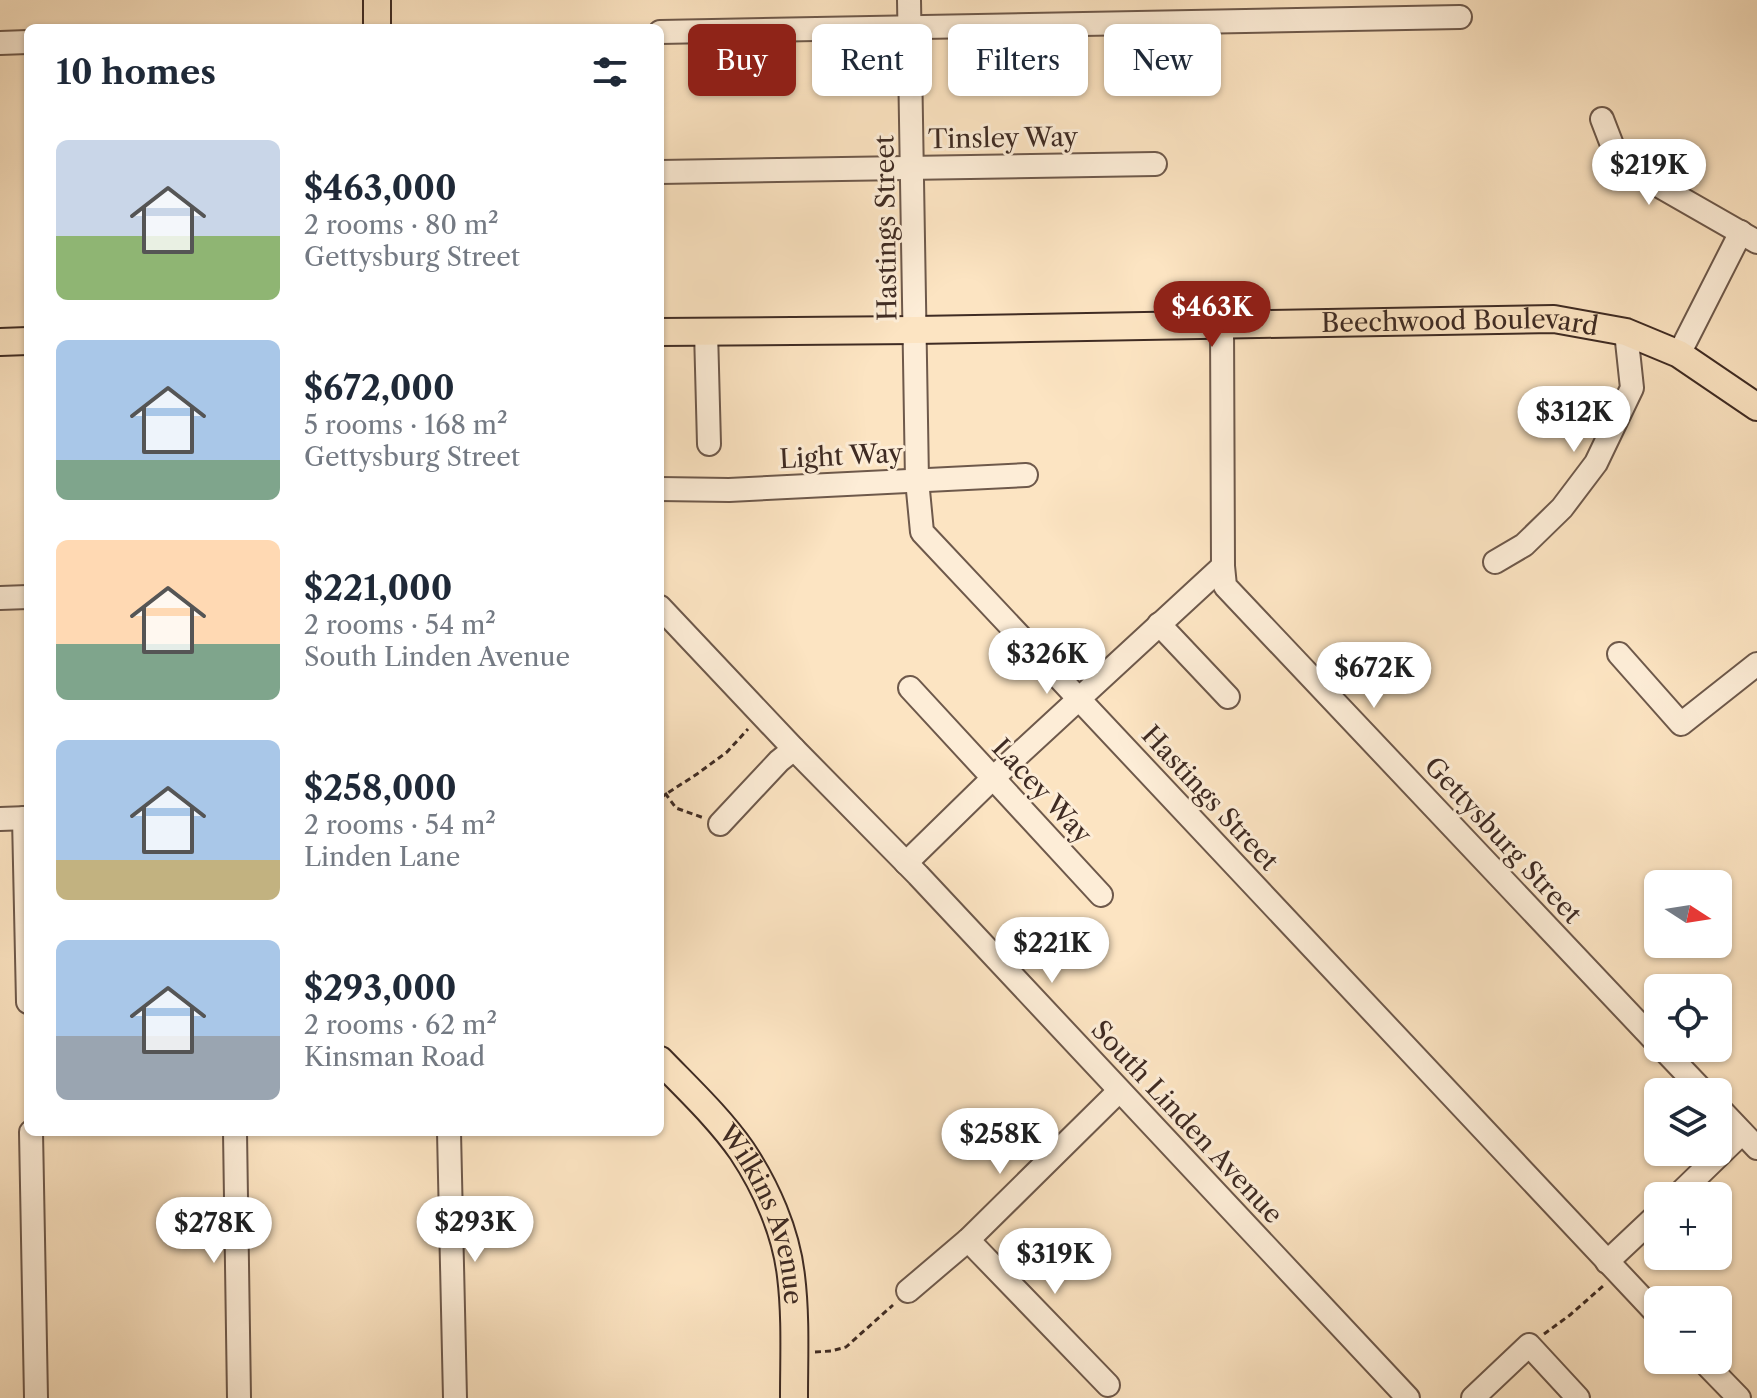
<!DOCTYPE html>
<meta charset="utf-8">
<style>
:root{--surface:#fff;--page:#f6f6f7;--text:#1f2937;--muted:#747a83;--accent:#8f2418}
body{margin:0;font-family:"Libre Caslon Text",serif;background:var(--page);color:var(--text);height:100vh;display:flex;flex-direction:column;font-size:30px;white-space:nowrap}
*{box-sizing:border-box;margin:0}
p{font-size:26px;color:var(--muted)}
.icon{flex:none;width:44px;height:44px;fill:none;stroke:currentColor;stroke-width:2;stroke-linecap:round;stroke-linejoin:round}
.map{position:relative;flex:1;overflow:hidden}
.details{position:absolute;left:24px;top:24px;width:640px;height:1112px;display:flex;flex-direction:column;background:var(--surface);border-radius:12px;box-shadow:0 2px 6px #0004}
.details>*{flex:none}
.hud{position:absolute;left:688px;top:24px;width:760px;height:72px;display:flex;gap:16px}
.needle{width:52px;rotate:102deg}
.fabs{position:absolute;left:1644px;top:870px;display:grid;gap:16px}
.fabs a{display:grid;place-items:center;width:88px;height:88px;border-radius:12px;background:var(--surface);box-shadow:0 2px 6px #0004;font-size:40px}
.price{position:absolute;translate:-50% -68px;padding:0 18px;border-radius:28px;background:#fff;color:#222;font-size:26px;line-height:52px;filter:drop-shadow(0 2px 4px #0008)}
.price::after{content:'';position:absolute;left:50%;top:48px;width:24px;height:18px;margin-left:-12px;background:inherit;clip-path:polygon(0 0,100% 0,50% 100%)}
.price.selected{background:var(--accent);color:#fff}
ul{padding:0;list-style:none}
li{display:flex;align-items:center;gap:24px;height:200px;padding:0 32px}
li span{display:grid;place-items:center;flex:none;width:224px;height:160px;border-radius:12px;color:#555}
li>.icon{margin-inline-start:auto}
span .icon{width:96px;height:96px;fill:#fffc;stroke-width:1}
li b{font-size:34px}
h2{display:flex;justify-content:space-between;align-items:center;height:96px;padding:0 32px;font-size:34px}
.tag{padding:0 28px;border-radius:12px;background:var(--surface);box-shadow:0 2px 6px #0004;font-size:28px;line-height:72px}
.tag.selected{background:var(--accent);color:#fff}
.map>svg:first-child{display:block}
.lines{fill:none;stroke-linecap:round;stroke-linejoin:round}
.minor-casing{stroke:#6e594b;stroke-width:26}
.major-casing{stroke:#3f2b23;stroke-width:30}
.path{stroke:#3f2b23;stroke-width:3;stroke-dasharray:6 4;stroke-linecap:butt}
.minor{stroke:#fdedd7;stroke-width:22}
.major{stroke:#fce4c2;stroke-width:26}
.labels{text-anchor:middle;stroke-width:6;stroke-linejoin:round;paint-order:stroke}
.street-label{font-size:26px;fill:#3f2b23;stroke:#fdedd7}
</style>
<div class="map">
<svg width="1757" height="1398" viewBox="0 0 1757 1398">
<rect width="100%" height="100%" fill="#fce4c2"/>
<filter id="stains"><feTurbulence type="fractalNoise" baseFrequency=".0025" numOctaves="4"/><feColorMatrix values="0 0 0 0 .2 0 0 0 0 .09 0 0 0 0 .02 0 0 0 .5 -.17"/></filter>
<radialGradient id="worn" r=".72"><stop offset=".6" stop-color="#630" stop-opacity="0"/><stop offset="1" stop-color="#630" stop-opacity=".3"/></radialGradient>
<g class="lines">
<g class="minor-casing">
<g id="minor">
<path d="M909,0L917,480L922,532L1658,1315"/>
<path d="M660,32L1460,17"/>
<path d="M0,43L28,42"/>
<path d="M1602,119L1619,163L1757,242"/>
<path d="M660,172L1155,164"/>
<path d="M1222,324L1223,566L1225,586L1658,1044"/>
<path d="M706,331L709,444"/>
<path d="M1679,354L1741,232"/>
<path d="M660,489L729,490L1026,475"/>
<path d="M1495,562L1524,545L1562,508L1596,463L1632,388L1626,332"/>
<path d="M0,598L28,597"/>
<path d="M660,607L794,749L918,875L1408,1398"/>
<path d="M1159,624L1228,697"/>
<path d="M1619,654L1681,724L1757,664"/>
<path d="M910,688L1101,895"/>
<path d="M24,818L28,1002"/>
<path d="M0,819L28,818"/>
<path d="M720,824L779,761L794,749"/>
<path d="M906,863L992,779L1223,566"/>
<path d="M1662,1048L1704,1092"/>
<path d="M1718,1107L1757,1148"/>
<path d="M31,1132L36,1398"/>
<path d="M235,1132L239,1398"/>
<path d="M449,1132L455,1398"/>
<path d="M1677,1196L1742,1133"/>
<path d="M968,1240L1108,1385"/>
<path d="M1607,1262L1658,1214"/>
<path d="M908,1291L968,1240L1119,1091"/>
<path d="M1702,1360L1739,1398"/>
<path d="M1473,1398L1529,1345L1578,1398"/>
</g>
</g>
<g class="major-casing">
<g id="major">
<path d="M377,0V28"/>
<path id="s1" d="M660,332L916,330L1554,319L1626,332L1679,354L1757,407"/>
<path d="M0,342L28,341"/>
<path id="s2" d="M660,1060C688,1089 719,1118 742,1151C766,1187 786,1232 791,1276C796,1316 794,1357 794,1398"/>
</g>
</g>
<g class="path">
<path d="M665,793L676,808L704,818"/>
<path d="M660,798L697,774L727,752L748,729"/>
<path d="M1544,1334L1570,1315L1603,1286"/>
<path d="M815,1352L831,1351L846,1347L893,1305"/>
</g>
<use href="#minor" class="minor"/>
<use href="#major" class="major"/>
</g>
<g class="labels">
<g class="street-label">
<text transform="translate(1003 138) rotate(-1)" y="9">Tinsley Way</text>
<text transform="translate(886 228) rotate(-91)" y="9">Hastings Street</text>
<text dy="9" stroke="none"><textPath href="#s1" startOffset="800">Beechwood Boulevard</textPath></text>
<text transform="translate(841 456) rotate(-3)" y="9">Light Way</text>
<text transform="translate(1042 791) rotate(47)" y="9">Lacey Way</text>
<text transform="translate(1210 798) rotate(47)" y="9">Hastings Street</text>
<text transform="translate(1503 840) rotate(47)" y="9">Gettysburg Street</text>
<text transform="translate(1187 1122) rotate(47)" y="9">South Linden Avenue</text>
<text dy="9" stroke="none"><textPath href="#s2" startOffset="190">Wilkins Avenue</textPath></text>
</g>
</g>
<rect width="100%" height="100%" filter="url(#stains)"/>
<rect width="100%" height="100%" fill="url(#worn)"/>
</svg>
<div class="fabs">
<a><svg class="needle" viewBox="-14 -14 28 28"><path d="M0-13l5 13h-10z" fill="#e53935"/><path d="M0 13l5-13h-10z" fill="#747a83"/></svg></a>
<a><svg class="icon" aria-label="locate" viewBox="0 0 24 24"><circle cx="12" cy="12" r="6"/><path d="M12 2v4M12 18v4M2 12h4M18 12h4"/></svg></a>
<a><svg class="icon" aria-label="layers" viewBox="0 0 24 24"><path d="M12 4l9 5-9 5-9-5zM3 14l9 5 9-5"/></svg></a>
<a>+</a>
<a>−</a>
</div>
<b class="price" style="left:1649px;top:207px">$219K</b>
<b class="price selected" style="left:1212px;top:349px">$463K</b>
<b class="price" style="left:1574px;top:454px">$312K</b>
<b class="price" style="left:1047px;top:696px">$326K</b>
<b class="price" style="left:1374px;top:710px">$672K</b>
<b class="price" style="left:1052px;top:985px">$221K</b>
<b class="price" style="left:1000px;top:1176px">$258K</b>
<b class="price" style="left:475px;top:1264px">$293K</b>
<b class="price" style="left:214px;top:1265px">$278K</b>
<b class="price" style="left:1055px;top:1296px">$319K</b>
<div class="hud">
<a class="tag selected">Buy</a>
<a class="tag">Rent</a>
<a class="tag">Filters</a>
<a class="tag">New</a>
</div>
<section class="details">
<h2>10 homes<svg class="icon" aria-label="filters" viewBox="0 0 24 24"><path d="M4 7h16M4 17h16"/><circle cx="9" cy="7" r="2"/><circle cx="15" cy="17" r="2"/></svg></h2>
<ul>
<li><span style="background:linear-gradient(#c9d6e8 60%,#8fb573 0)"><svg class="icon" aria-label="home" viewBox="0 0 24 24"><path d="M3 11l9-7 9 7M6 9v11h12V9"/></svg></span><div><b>$463,000</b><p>2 rooms · 80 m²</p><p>Gettysburg Street</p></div></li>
<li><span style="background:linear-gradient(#a9c7e8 75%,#7fa58c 0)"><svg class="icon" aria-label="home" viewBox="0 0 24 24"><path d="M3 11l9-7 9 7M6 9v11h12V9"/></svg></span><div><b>$672,000</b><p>5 rooms · 168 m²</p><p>Gettysburg Street</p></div></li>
<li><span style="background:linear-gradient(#ffd9b3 65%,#7fa58c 0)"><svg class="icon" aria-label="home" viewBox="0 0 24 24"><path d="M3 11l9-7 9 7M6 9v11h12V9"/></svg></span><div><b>$221,000</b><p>2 rooms · 54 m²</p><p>South Linden Avenue</p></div></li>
<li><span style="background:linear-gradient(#a9c7e8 75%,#c2b280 0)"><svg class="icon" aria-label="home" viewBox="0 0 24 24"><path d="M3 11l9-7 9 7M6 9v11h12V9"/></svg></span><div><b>$258,000</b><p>2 rooms · 54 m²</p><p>Linden Lane</p></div></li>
<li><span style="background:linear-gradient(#a9c7e8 60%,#9aa5b1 0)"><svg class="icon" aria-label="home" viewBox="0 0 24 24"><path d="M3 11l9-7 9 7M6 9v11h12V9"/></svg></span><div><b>$293,000</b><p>2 rooms · 62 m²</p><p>Kinsman Road</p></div></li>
</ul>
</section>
</div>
